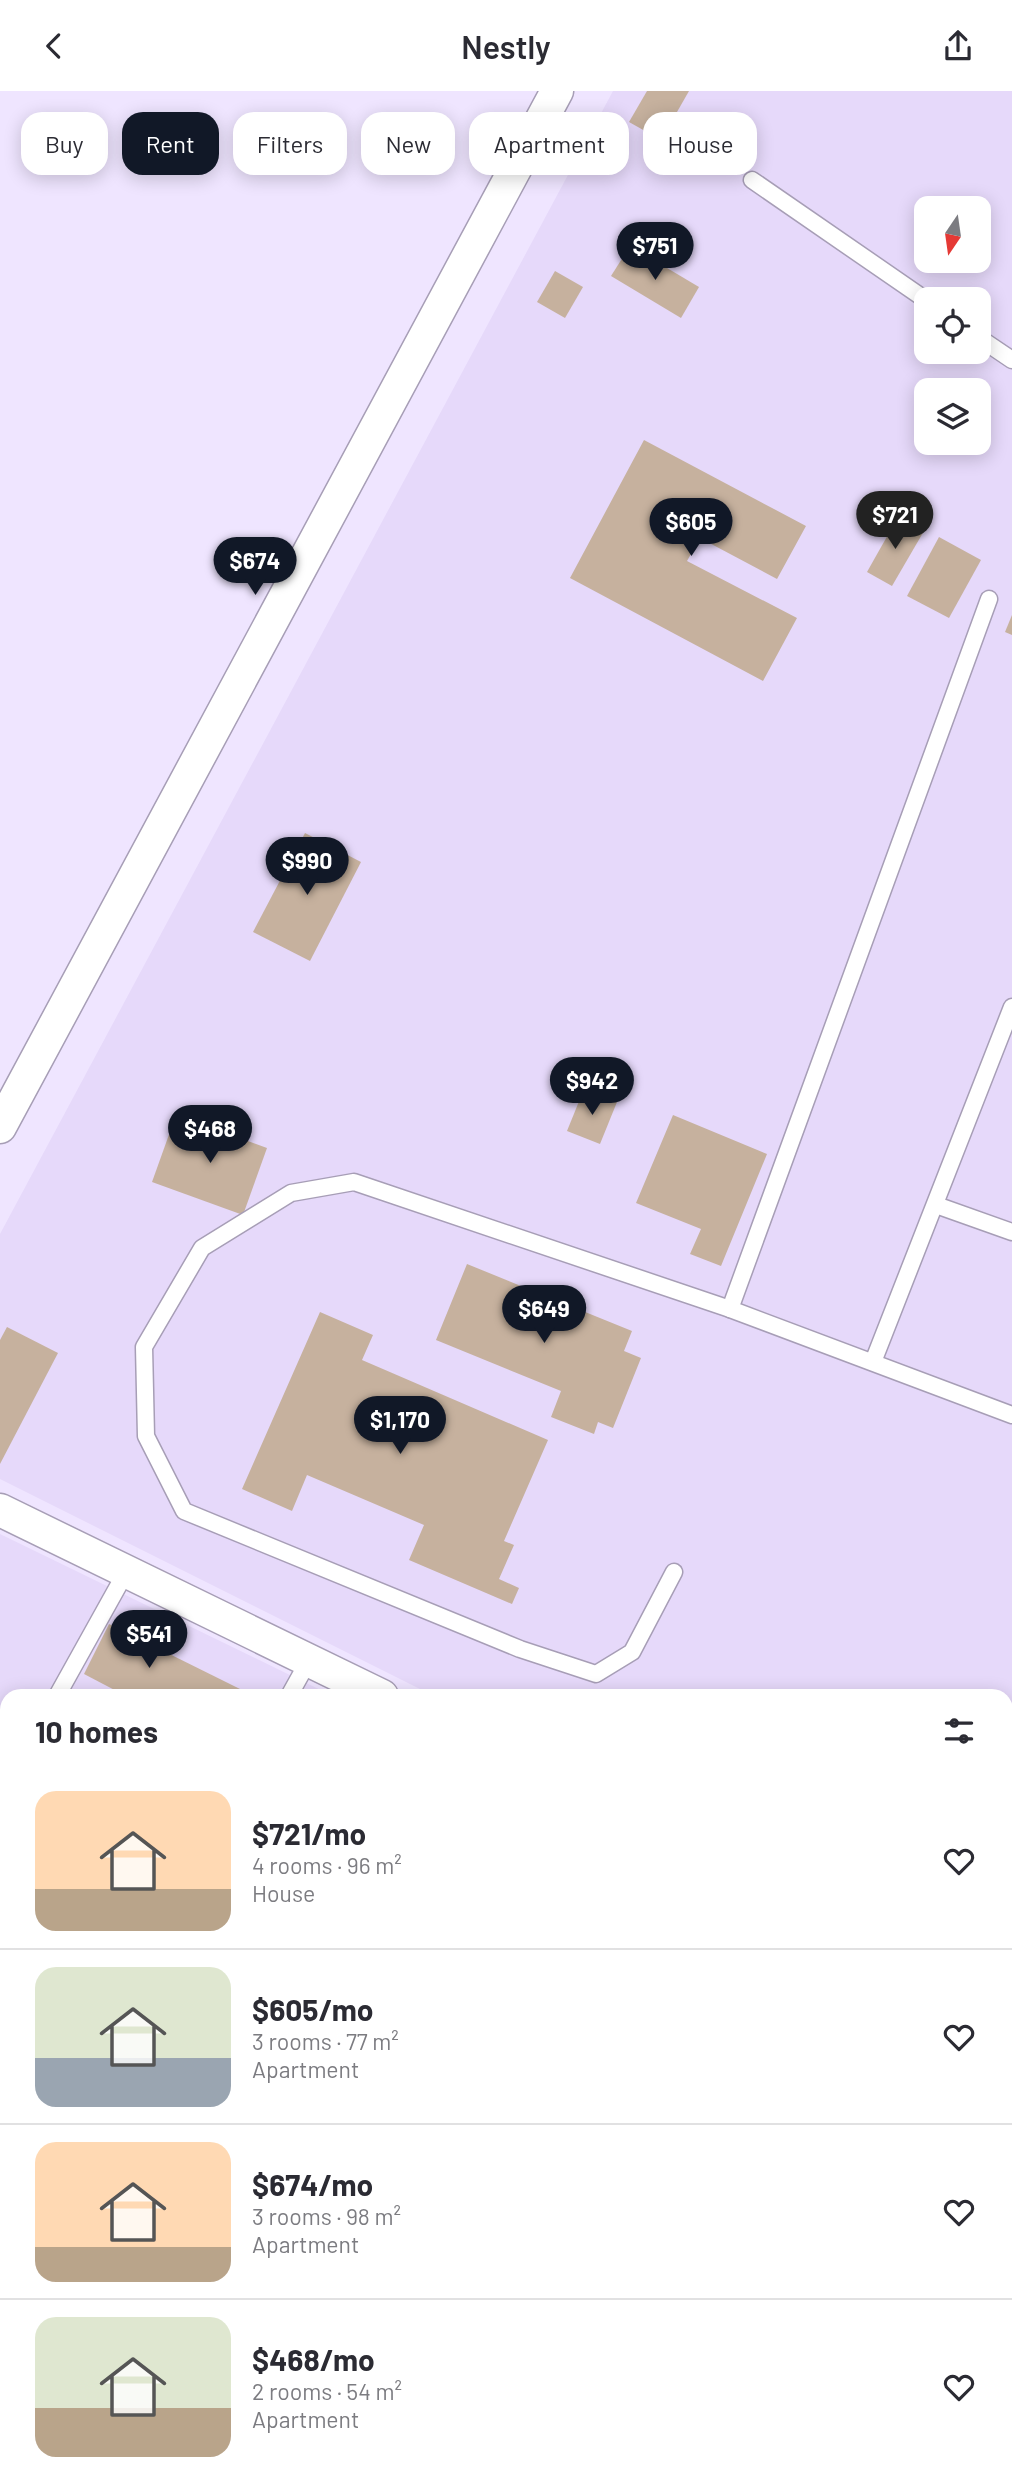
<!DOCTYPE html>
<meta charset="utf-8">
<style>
:root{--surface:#fff;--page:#f2f2f3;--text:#2b2b33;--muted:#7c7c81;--line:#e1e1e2;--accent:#111827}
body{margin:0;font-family:Barlow,sans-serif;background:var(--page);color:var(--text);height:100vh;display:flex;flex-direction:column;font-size:26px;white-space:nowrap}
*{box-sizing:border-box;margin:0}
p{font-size:23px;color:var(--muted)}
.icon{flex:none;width:38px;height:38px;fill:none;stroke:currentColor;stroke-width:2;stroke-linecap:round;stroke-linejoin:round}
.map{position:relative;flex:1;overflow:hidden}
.drawer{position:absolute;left:0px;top:1598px;width:1013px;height:800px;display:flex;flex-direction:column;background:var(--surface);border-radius:21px 21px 0 0;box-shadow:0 4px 18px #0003}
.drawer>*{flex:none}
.banner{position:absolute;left:21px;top:21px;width:971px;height:63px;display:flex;gap:14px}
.needle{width:46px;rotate:193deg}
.buttons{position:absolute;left:914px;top:105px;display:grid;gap:14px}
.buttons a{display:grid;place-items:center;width:77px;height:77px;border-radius:14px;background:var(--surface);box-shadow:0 4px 18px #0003;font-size:35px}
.price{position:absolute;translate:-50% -60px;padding:0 16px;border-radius:24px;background:var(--accent);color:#fff;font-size:23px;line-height:46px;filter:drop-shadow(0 2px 4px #0008)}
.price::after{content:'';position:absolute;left:50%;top:42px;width:21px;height:16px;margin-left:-10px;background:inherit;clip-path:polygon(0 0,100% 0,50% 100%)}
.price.selected{background:#222;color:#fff}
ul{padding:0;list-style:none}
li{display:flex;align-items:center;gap:21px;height:175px;padding:0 35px}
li+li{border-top:2px solid var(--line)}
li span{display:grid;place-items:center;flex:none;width:196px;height:140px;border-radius:21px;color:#555}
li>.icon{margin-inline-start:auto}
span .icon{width:84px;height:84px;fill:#fffc;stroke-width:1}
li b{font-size:30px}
h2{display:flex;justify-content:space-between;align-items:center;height:84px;padding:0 35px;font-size:30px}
.tag{padding:0 24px;border-radius:21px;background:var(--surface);box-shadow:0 4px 18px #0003;font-size:24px;line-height:63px}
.tag.selected{background:var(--accent);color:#fff}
header{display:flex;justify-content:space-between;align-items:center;height:91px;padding:0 35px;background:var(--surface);font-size:32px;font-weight:600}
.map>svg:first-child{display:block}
.commercial{fill:#f4d9d7}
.built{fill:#e6d9fa;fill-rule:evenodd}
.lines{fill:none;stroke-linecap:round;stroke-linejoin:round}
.stream{stroke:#89c5f2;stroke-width:10}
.building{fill:#c6b19e}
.service-casing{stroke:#a79eb6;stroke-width:19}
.minor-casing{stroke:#a79eb6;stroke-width:35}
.service{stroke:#fff;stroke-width:16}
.minor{stroke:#fff;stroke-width:32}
</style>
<header><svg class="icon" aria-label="back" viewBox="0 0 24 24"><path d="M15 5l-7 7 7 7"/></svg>Nestly<svg class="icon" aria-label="share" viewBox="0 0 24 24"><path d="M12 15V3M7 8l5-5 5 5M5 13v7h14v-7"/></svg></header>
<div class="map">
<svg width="1012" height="2397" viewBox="0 0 1012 2397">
<rect width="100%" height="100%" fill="#efe5ff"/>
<path class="commercial" d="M0,2291L7,2295V2390H218L233,2397H0Z"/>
<g class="built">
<path d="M613,0H1012V1894L1006,1891V1605H434L0,1388V1143ZM926,117H978V170H926ZM926,208H978V261H926ZM926,299H978V352H926Z"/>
<path d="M0,1443L333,1605H7V2206L0,2203Z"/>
<path d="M1006,1932L1012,1935V2397H433L419,2391L1006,2390Z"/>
</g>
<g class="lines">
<g class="stream">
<path d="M0,2241L7,2244"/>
<path d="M342,2390L357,2397"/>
</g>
</g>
<g class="building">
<path d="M647,0H689L661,49L629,31Z"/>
<path d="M630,155L699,196L681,227L611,185Z"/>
<path d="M555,180L583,196L565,227L537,211Z"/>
<path d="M644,349L806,435L777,488L700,447L687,470L797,527L763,590L570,487Z"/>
<path d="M898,426L924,440L892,495L867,481Z"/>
<path d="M939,446L981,469L949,527L907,505Z"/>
<path d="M1012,524V544L1005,541Z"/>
<path d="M305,742L361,771L310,870L253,841Z"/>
<path d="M584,998L617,1011L600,1053L567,1040Z"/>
<path d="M176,1024L267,1057L243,1124L152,1091Z"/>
<path d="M673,1024L767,1063L721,1175L690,1163L701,1138L636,1112Z"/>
<path d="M467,1173L632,1240L624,1260L641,1267L613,1337L598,1331L594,1343L551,1326L561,1300L436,1249Z"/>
<path d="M320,1221L373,1244L362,1269L548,1349L504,1450L514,1454L499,1488L519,1497L512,1513L409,1469L424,1434L307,1384L292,1420L242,1398Z"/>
<path d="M7,1236L58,1262L0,1373V1249Z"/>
<path d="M109,1533L240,1598L237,1605H126L84,1583Z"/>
<path d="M0,1906L7,1909V2175L0,2171Z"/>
<path d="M1012,2226V2383L1005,2397H889L892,2390H1006V2238Z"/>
</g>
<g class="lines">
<g class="service-casing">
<g id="service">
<path d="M752,89L926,209"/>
<path d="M978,246L1012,269"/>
<path d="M936,1114L1012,1141"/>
<path d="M730,1218L989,508"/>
<path d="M873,1271L1012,916"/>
<path d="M674,1481L632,1561L596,1583L520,1558L184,1420L146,1345L144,1256L202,1157L291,1102L354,1091L730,1218L1012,1324"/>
<path d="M57,1605L126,1481"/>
<path d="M289,1605L309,1569"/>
<path d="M0,1708L7,1695"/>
</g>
</g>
<g class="minor-casing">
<g id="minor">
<path d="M0,1036L557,0"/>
<path d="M0,1419L382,1605"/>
<path d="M1006,1911L1012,1913"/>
</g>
</g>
<use href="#service" class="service"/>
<use href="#minor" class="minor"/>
</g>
</svg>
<div class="buttons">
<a><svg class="needle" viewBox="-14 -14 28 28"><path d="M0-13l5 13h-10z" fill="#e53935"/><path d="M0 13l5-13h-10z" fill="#7c7c81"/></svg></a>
<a><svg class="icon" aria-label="locate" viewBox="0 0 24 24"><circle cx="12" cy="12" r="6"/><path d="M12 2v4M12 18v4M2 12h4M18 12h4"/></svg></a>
<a><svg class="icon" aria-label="layers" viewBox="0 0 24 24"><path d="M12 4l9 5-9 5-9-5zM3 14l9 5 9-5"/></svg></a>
</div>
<b class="price" style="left:655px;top:191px">$751</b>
<b class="price selected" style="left:895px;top:460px">$721</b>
<b class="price" style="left:691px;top:467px">$605</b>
<b class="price" style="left:255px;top:506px">$674</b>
<b class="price" style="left:307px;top:806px">$990</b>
<b class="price" style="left:592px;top:1026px">$942</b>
<b class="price" style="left:210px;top:1074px">$468</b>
<b class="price" style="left:544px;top:1254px">$649</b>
<b class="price" style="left:400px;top:1365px">$1,170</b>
<b class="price" style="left:149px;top:1579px">$541</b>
<div class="banner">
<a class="tag">Buy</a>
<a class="tag selected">Rent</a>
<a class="tag">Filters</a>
<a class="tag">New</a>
<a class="tag">Apartment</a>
<a class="tag">House</a>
</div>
<section class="drawer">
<h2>10 homes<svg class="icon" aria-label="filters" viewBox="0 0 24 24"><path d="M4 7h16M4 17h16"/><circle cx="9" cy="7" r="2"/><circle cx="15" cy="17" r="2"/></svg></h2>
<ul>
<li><span style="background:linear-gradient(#ffd9b3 70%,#b9a48a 0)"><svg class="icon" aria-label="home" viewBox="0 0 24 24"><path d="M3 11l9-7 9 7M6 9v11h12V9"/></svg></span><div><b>$721/mo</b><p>4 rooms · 96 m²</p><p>House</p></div><svg class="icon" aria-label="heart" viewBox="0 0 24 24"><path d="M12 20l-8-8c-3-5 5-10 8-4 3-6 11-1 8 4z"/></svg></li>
<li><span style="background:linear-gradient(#dfe7d0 65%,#9aa5b1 0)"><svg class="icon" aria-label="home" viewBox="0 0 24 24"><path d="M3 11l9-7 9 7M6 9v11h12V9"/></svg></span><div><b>$605/mo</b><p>3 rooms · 77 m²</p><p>Apartment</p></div><svg class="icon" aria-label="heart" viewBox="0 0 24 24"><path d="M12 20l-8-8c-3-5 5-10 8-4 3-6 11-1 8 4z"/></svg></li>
<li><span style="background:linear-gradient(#ffd9b3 75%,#b9a48a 0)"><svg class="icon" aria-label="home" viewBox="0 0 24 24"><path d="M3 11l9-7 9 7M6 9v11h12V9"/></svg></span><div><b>$674/mo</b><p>3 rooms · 98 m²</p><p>Apartment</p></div><svg class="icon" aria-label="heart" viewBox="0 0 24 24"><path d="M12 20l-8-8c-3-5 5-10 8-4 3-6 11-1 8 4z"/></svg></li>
<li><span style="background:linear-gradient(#dfe7d0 65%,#b9a48a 0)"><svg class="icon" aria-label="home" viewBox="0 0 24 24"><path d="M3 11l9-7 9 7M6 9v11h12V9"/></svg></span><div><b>$468/mo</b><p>2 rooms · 54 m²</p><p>Apartment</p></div><svg class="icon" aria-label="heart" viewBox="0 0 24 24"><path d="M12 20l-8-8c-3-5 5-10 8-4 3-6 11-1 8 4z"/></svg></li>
</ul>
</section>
</div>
